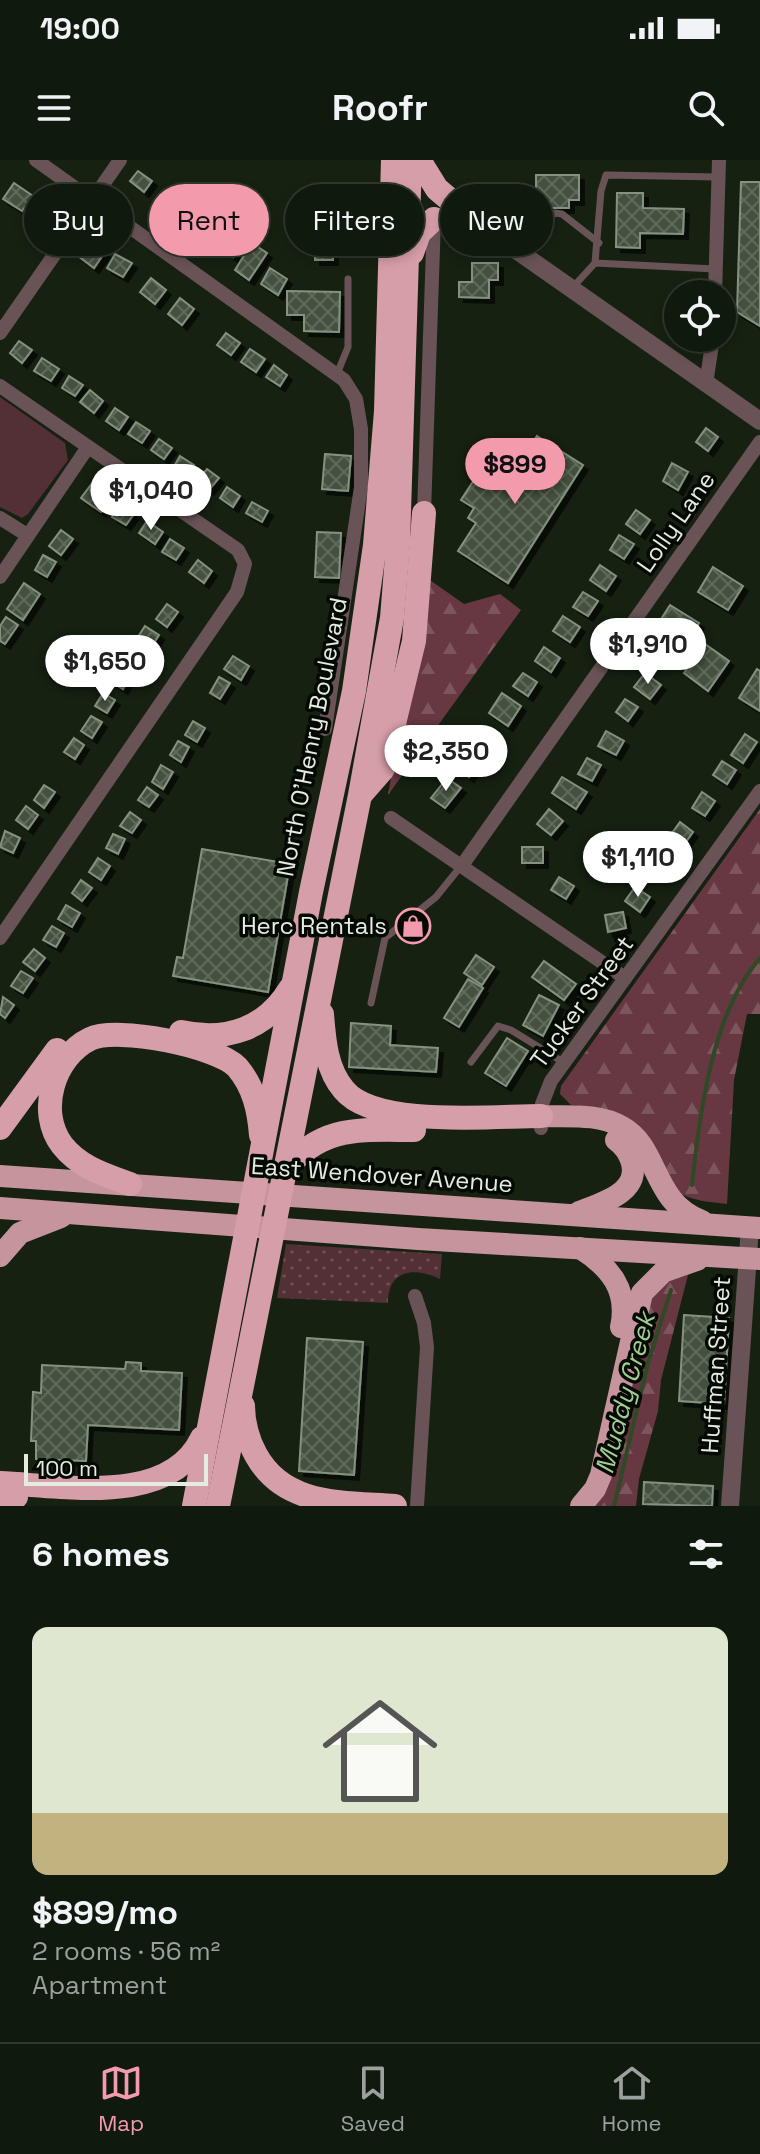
<!DOCTYPE html>
<meta charset="utf-8">
<style>
:root{--surface:#10190e;--page:#192217;--text:#f1f3f6;--muted:#9ca09e;--line:#30382e;--accent:#f39aac}
body{margin:0;font-family:"Space Grotesk",sans-serif;background:var(--page);color:var(--text);height:100vh;display:flex;flex-direction:column;font-size:30px;white-space:nowrap}
*{box-sizing:border-box;margin:0}
p{font-size:26px;color:var(--muted)}
.icon{flex:none;width:44px;height:44px;fill:none;stroke:currentColor;stroke-width:2;stroke-linecap:round;stroke-linejoin:round}
.map{position:relative;height:1346px;overflow:hidden}
.details{display:flex;flex-direction:column;background:var(--surface);flex:1}
.details>*{flex:none}
.hud{position:absolute;left:24px;top:24px;width:712px;height:72px;display:flex;gap:16px}
.fabs{position:absolute;left:664px;top:120px;display:grid;gap:16px}
.fabs a{display:grid;place-items:center;width:72px;height:72px;border-radius:50%;background:var(--surface);box-shadow:0 4px 12px #0003,0 0 0 2px var(--line);font-size:40px}
.scale{position:absolute;left:24px;bottom:20px;width:184px;box-sizing:border-box;padding-left:8px;border:4px solid #e4ebe1;border-top:0;font-size:22px;line-height:28px;white-space:nowrap;color:#e4ebe1;-webkit-text-stroke:6px #050904;paint-order:stroke}
.price{position:absolute;translate:-50% -68px;padding:0 18px;border-radius:28px;background:#fff;color:#222;font-size:26px;line-height:52px;filter:drop-shadow(0 2px 4px #0008)}
.price::after{content:'';position:absolute;left:50%;top:48px;width:24px;height:18px;margin-left:-12px;background:inherit;clip-path:polygon(0 0,100% 0,50% 100%)}
.price.on{background:var(--accent);color:#111}
ul{padding:0;list-style:none}
li{display:grid;align-content:center;gap:16px;height:424px;padding:0 32px}
li span{display:grid;place-items:center;height:248px;border-radius:16px;color:#555}
li>.icon{margin-inline-start:auto}
span .icon{width:144px;height:144px;fill:#fffc;stroke-width:1}
li b{font-size:34px}
h2{display:flex;justify-content:space-between;align-items:center;height:96px;padding:0 32px;font-size:34px}
.tag{padding:0 28px;border-radius:36px;background:var(--surface);box-shadow:0 4px 12px #0003,0 0 0 2px var(--line);font-size:28px;line-height:72px}
.tag.on{background:var(--accent);color:#111}
.status{display:flex;justify-content:space-between;align-items:center;height:56px;padding:0 40px;background:var(--surface);direction:ltr}
.status svg{height:22px;fill:currentColor}
header{display:flex;justify-content:space-between;align-items:center;height:104px;padding:0 32px;background:var(--surface);font-size:36px;font-weight:700}
.tab-bar{display:flex;justify-content:space-around;align-items:center;height:112px;border-top:2px solid var(--line);background:var(--surface);font-size:22px;color:var(--muted)}
.tab-bar a{display:grid;justify-items:center;gap:4px}
.tab-bar .on{color:var(--accent)}
.map>svg:first-child{display:block}
.grass{fill:url(#grass-dots)}
.forest{fill:url(#forest-firs)}
.park{fill:#532f36}
.lines{fill:none;stroke-linecap:round;stroke-linejoin:round}
.stream{stroke:#2e4924;stroke-width:4}
.building{fill:url(#building-cross-hatch);stroke:#84927f;stroke-width:2;filter:url(#shadow)}
.service{stroke:#6a5357;stroke-width:7}
.minor{stroke:#6a5357;stroke-width:14}
.tertiary{stroke:#6a5357;stroke-width:18}
.trunk{stroke:#c6949c;stroke-width:22}
.motorway{stroke:#d69ea8;stroke-width:24}
.labels{text-anchor:middle;stroke-width:7;stroke-linejoin:round;paint-order:stroke}
.street-label{font-size:24px;fill:#e4ebe1;stroke:#050904}
.poi-label{font-size:24px;fill:#e4ebe1;stroke:#050904;text-anchor:end}
.water-label{font-size:26px;font-style:italic;fill:#a1ce90;stroke:#050904}
</style>
<div class="status"><b>19:00</b><svg viewBox="0 0 49 12"><path d="M0 12V9h3v3zM5 12V6h3v6zM10 12V3h3v9zM15 12V0h3v12zM26 1h20v11H26zM47 4h2v5h-2z"/></svg></div>
<header><svg class="icon" aria-label="menu" viewBox="0 0 24 24"><path d="M4 6h16M4 12h16M4 18h16"/></svg>Roofr<svg class="icon" aria-label="search" viewBox="0 0 24 24"><circle cx="10" cy="10" r="6"/><path d="M15 15l6 6"/></svg></header>
<div class="map">
<svg width="760" height="1346" viewBox="0 0 760 1346">
<defs>
<pattern id="grass-dots" width="8" height="8" patternUnits="userSpaceOnUse" patternTransform="scale(2)"><rect width="8" height="8" fill="#532f36"/><path d="M2 2h.1M6 6h.1" fill="none" stroke="#6c4d53" stroke-width="1.8" stroke-linecap="round"/></pattern>
<pattern id="forest-firs" width="22" height="20" patternUnits="userSpaceOnUse" patternTransform="scale(2)"><rect width="22" height="20" fill="#673842"/><path d="M5 1l3.5 6h-7zM16 11l3.5 6h-7z" fill="#7d555d"/></pattern>
<pattern id="building-cross-hatch" width="8" height="8" patternUnits="userSpaceOnUse" patternTransform="scale(2)"><rect width="8" height="8" fill="#445140"/><path d="M0 0l8 8M0 8l8-8" fill="none" stroke="#5f6a5b"/></pattern>
<filter id="shadow"><feDropShadow dx="5" dy="5" stdDeviation="0" flood-color="#0009"/></filter>
</defs>
<rect width="100%" height="100%" fill="#162112"/>
<path class="grass" d="M286,1084L442,1094L440,1119C415,1107 388,1109 388,1143L277,1138Z"/>
<g class="forest">
<path d="M427,418L464,444L500,434L521,450L388,635Z"/>
<path d="M760,649V854H747L734,920L727,1044C711,1042 692,1041 678,1032C671,1027 667,1014 663,1005C639,959 624,948 571,945L560,934L561,926Z"/>
<path d="M688,1115L661,1220L658,1251L639,1319L636,1346H593L644,1144L664,1123Z"/>
</g>
<path class="park" d="M0,237L65,283L68,300L28,354L22,358L0,347Z"/>
<g class="lines">
<g class="stream">
<path d="M692,1025C700,954 711,854 760,798"/>
<path d="M614,1346L648,1203L671,1130"/>
</g>
</g>
<g class="building">
<path d="M138,11L152,21L144,32L130,21Z"/>
<path d="M536,15H579V40H569V48H545V40H536Z"/>
<path d="M741,22H760V166L737,152Z"/>
<path d="M14,23L33,36L22,51L3,39Z"/>
<path d="M343,30L364,32L363,47L341,46Z"/>
<path d="M168,33L181,44L171,56L158,45Z"/>
<path d="M617,33H643V48L684,49L683,74L640,73V88L616,87Z"/>
<path d="M42,43L58,55L49,66L33,54Z"/>
<path d="M199,58L214,69L207,79L192,70Z"/>
<rect x="315" y="69" width="18" height="31"/>
<path d="M225,76L240,86L233,97L218,86Z"/>
<path d="M89,80L105,92L94,108L78,96Z"/>
<path d="M252,83L267,93L249,120L235,110Z"/>
<path d="M115,94L132,103L123,117L107,108Z"/>
<path d="M472,103H498V120H489V138L459,137V122H472Z"/>
<path d="M270,108L287,119L278,135L261,124Z"/>
<path d="M151,118L166,130L155,144L140,132Z"/>
<path d="M287,131L340,132L339,172L304,171V155H287Z"/>
<path d="M180,138L194,149L182,165L168,154Z"/>
<path d="M226,173L240,183L231,195L217,185Z"/>
<path d="M19,181L32,190L22,203L10,193Z"/>
<path d="M250,189L265,199L256,212L241,202Z"/>
<path d="M42,198L59,209L51,221L34,211Z"/>
<path d="M274,205L287,215L280,226L266,217Z"/>
<path d="M69,216L83,225L75,236L62,228Z"/>
<path d="M90,230L103,241L94,253L80,242Z"/>
<path d="M115,248L128,257L119,270L106,261Z"/>
<path d="M136,262L150,271L142,283L128,274Z"/>
<path d="M706,268L718,277L708,291L696,282Z"/>
<path d="M537,276L583,305L508,423L458,391L476,363L468,358L474,348L461,340L491,294L516,310Z"/>
<path d="M159,279L172,288L164,299L151,290Z"/>
<path d="M325,294L351,296L348,331L322,329Z"/>
<path d="M180,296L194,305L187,317L173,308Z"/>
<path d="M672,303L688,312L678,330L663,321Z"/>
<path d="M207,309L219,318L209,330L197,321Z"/>
<path d="M93,322L113,337L101,352L81,338Z"/>
<path d="M227,327L240,336L233,347L220,338Z"/>
<path d="M252,342L268,351L262,362L246,353Z"/>
<path d="M120,345L134,354L126,365L112,357Z"/>
<path d="M636,350L650,360L640,374L626,364Z"/>
<path d="M147,361L163,372L155,384L139,373Z"/>
<path d="M61,370L73,379L61,395L49,386Z"/>
<path d="M317,372L341,373L339,418L315,417Z"/>
<path d="M619,375L634,384L624,399L610,390Z"/>
<path d="M170,379L184,388L176,400L162,392Z"/>
<path d="M43,395L56,402L47,417L35,410Z"/>
<path d="M198,400L212,411L204,423L189,412Z"/>
<path d="M600,405L616,416L606,431L590,420Z"/>
<path d="M713,407L743,426L728,450L698,432Z"/>
<path d="M24,423L40,434L23,460L7,449Z"/>
<path d="M583,432L598,441L588,456L573,447Z"/>
<path d="M167,444L178,452L167,467L156,459Z"/>
<path d="M670,445L699,463L683,489L654,470Z"/>
<path d="M563,456L580,467L570,482L553,471Z"/>
<path d="M6,457L18,465L5,484L0,481V466Z"/>
<path d="M145,466L159,475L150,489L136,480Z"/>
<path d="M705,484L729,501L708,531L684,513Z"/>
<path d="M544,487L560,498L551,512L535,501Z"/>
<path d="M233,496L249,506L241,520L224,509Z"/>
<path d="M119,505L132,512L123,529L110,521Z"/>
<path d="M757,509L760,511V551L739,538Z"/>
<path d="M523,513L537,522L528,536L513,526Z"/>
<path d="M645,513L661,525L650,539L634,527Z"/>
<path d="M219,517L230,523L220,539L210,533Z"/>
<path d="M103,533L115,540L107,553L95,546Z"/>
<path d="M502,533L521,546L508,566L489,553Z"/>
<path d="M625,539L638,547L628,561L616,552Z"/>
<path d="M91,556L102,562L92,578L81,571Z"/>
<path d="M193,561L205,568L197,582L185,575Z"/>
<path d="M484,567L498,578L488,592L473,582Z"/>
<path d="M606,571L624,581L616,595L598,586Z"/>
<path d="M745,574L757,582L743,603L731,595Z"/>
<path d="M74,578L84,585L75,599L64,592Z"/>
<path d="M178,581L189,587L181,602L170,595Z"/>
<path d="M466,592L480,602L469,617L455,607Z"/>
<path d="M587,598L601,605L592,621L578,614Z"/>
<path d="M722,601L736,610L727,624L713,615Z"/>
<path d="M161,605L173,612L163,629L152,622Z"/>
<path d="M562,617L587,632L576,649L552,633Z"/>
<path d="M447,618L461,628L445,648L431,638Z"/>
<path d="M44,625L55,632L44,648L34,640Z"/>
<path d="M147,627L158,635L149,647L138,640Z"/>
<path d="M702,632L715,641L705,656L692,648Z"/>
<path d="M26,646L38,655L28,669L16,660Z"/>
<path d="M549,649L563,661L551,675L537,664Z"/>
<path d="M130,652L141,660L132,673L120,666Z"/>
<path d="M680,662L693,672L683,686L670,676Z"/>
<path d="M5,671L20,678L13,693L0,687Z"/>
<path d="M113,674L125,679L118,694L106,688Z"/>
<rect x="522" y="687" width="21" height="16"/>
<path d="M202,689L290,704L268,832L173,816L177,797L183,798Z"/>
<path d="M659,694L672,702L664,714L651,706Z"/>
<path d="M98,698L110,706L101,720L89,712Z"/>
<path d="M559,717L574,726L566,739L551,730Z"/>
<path d="M81,720L92,728L82,741L72,733Z"/>
<path d="M635,727L650,737L640,752L625,741Z"/>
<path d="M66,745L80,753L72,767L58,759Z"/>
<path d="M623,752L626,768L608,772L605,755Z"/>
<path d="M52,766L64,773L56,787L43,780Z"/>
<path d="M34,789L45,798L35,811L23,802Z"/>
<path d="M476,795L494,807L482,825L464,813Z"/>
<path d="M544,801L576,824L564,840L532,817Z"/>
<path d="M21,811L33,818L23,833L11,826Z"/>
<path d="M468,819L483,828L459,867L444,858Z"/>
<path d="M539,835L559,845L543,876L523,865Z"/>
<path d="M3,837L14,845L5,858L0,854Z"/>
<path d="M351,863L391,866L390,885L438,888L436,912L349,907Z"/>
<path d="M507,878L528,891L506,926L485,913Z"/>
<path d="M684,1155L729,1158L724,1244L679,1241Z"/>
<path d="M307,1178L363,1182L354,1315L299,1311Z"/>
<path d="M126,1202L141,1203V1211L182,1213L179,1270L88,1265L86,1301L36,1299V1281H31L33,1232L41,1233L42,1205L125,1209Z"/>
<path d="M644,1322L713,1326L712,1346L643,1344Z"/>
</g>
<g class="lines">
<g class="service">
<path d="M515,87L555,53L562,54L599,83"/>
<path d="M595,103L601,31L606,15L718,17"/>
<path d="M573,127L595,103L715,109"/>
<path d="M337,214L348,187V119"/>
<path d="M371,843L385,778L436,737L461,706"/>
<path d="M471,902L498,866L511,870L563,902"/>
</g>
<g class="minor">
<path d="M36,0L344,220L356,239L361,269V327L325,569"/>
<path d="M715,134L719,0"/>
<path d="M0,173L120,0"/>
<path d="M706,224L713,178"/>
<path d="M0,226L238,390L245,404L237,432L0,778"/>
<path d="M424,353L434,59"/>
<path d="M0,358L27,375"/>
<path d="M0,417L88,287"/>
<path d="M391,658L625,818"/>
<path d="M463,704L760,282"/>
<path d="M541,968L542,944L551,921L760,631"/>
<path d="M415,1136L424,1163L427,1187L417,1346"/>
</g>
<g class="tertiary">
<path d="M434,59L449,55L475,61L760,261"/>
<path d="M730,1346L750,1067"/>
</g>
<g class="trunk">
<path d="M541,956C568,957 598,953 622,967C659,987 652,1043 702,1061"/>
<path d="M0,1016L760,1068"/>
<path d="M0,1048L418,1079L760,1099"/>
<path d="M579,1052C602,1043 642,1032 631,1000C628,991 624,986 616,980"/>
<path d="M580,1088C610,1107 629,1130 621,1167"/>
<path d="M0,1096L20,1073L61,1057"/>
<path d="M581,1346L595,1329L601,1315L642,1133L663,1112L697,1100"/>
</g>
<g class="motorway">
<path d="M419,0L437,29L475,61"/>
<path d="M412,93L419,73L434,59"/>
<path d="M362,633L383,609L414,481L424,353"/>
<path d="M322,854C324,880 326,909 344,930C375,968 493,956 541,956"/>
<path d="M181,872C226,882 266,869 290,829"/>
<path d="M0,968L57,890"/>
<path d="M283,1011C323,965 357,970 414,970"/>
<path d="M130,1024C105,1015 79,1007 62,985C37,952 53,897 90,879C117,866 217,886 237,907C254,927 259,950 261,975"/>
<path d="M243,1246C243,1262 248,1281 256,1295C284,1346 341,1342 395,1346"/>
<path d="M0,1323C67,1326 170,1346 202,1278"/>
<path d="M1,1346L16,1337"/>
<path d="M194,1346L311,732L354,531L375,385L386,251L393,0"/>
<path d="M218,1346L360,635L392,458L398,384L410,0"/>
</g>
</g>
<defs>
<g id="shop-ring" transform="scale(1.8)"><circle r="9.5" fill="#050904" stroke="#f39aac" stroke-width="1.5"/><path d="M-5-2.5h2.3a2.7 3.5 0 0 1 5.4 0H5L5.5 6h-11ZM-1.5-2.5h3a1.5 2.3 0 0 0-3 0Z" fill="#f39aac"/></g>
</defs>
<g fill-rule="evenodd">
<use href="#shop-ring" x="413" y="766"/>
</g>
<g class="labels">
<g class="street-label">
<text transform="translate(676 362) rotate(-55)" y="8">Lolly Lane</text>
<text transform="translate(312 577) rotate(-79)" y="8">North O'Henry Boulevard</text>
<text transform="translate(582 842) rotate(-54)" y="8">Tucker Street</text>
<text transform="translate(382 1015) rotate(4)" y="8">East Wendover Avenue</text>
<text transform="translate(716 1205) rotate(-86)" y="8">Huffman Street</text>
</g>
<g class="poi-label">
<text x="387" y="774">Herc Rentals</text>
</g>
<g class="water-label">
<text transform="translate(625 1233) rotate(-75)" y="9">Muddy Creek</text>
</g>
</g>
</svg>
<div class="fabs">
<a><svg class="icon" aria-label="locate" viewBox="0 0 24 24"><circle cx="12" cy="12" r="6"/><path d="M12 2v4M12 18v4M2 12h4M18 12h4"/></svg></a>
</div>
<div class="scale">100 m</div>
<b class="price on" style="left:515px;top:346px">$899</b>
<b class="price" style="left:151px;top:372px">$1,040</b>
<b class="price" style="left:648px;top:526px">$1,910</b>
<b class="price" style="left:105px;top:543px">$1,650</b>
<b class="price" style="left:446px;top:633px">$2,350</b>
<b class="price" style="left:638px;top:739px">$1,110</b>
<div class="hud">
<a class="tag">Buy</a>
<a class="tag on">Rent</a>
<a class="tag">Filters</a>
<a class="tag">New</a>
</div>
</div>
<section class="details">
<h2>6 homes<svg class="icon" aria-label="filters" viewBox="0 0 24 24"><path d="M4 7h16M4 17h16"/><circle cx="9" cy="7" r="2"/><circle cx="15" cy="17" r="2"/></svg></h2>
<ul>
<li><span style="background:linear-gradient(#dfe7d0 75%,#c2b280 0)"><svg class="icon" aria-label="home" viewBox="0 0 24 24"><path d="M3 11l9-7 9 7M6 9v11h12V9"/></svg></span><div><b>$899/mo</b><p>2 rooms · 56 m²</p><p>Apartment</p></div></li>
</ul>
</section>
<nav class="tab-bar">
<a class="on"><svg class="icon" aria-label="map" viewBox="0 0 24 24"><path d="M3 6l6-2 6 2 6-2v14l-6 2-6-2-6 2zM9 4v14M15 6v14"/></svg>Map</a>
<a><svg class="icon" aria-label="saved" viewBox="0 0 24 24"><path d="M7 4h10v16l-5-4-5 4z"/></svg>Saved</a>
<a><svg class="icon" aria-label="home" viewBox="0 0 24 24"><path d="M3 11l9-7 9 7M6 9v11h12V9"/></svg>Home</a>
</nav>
